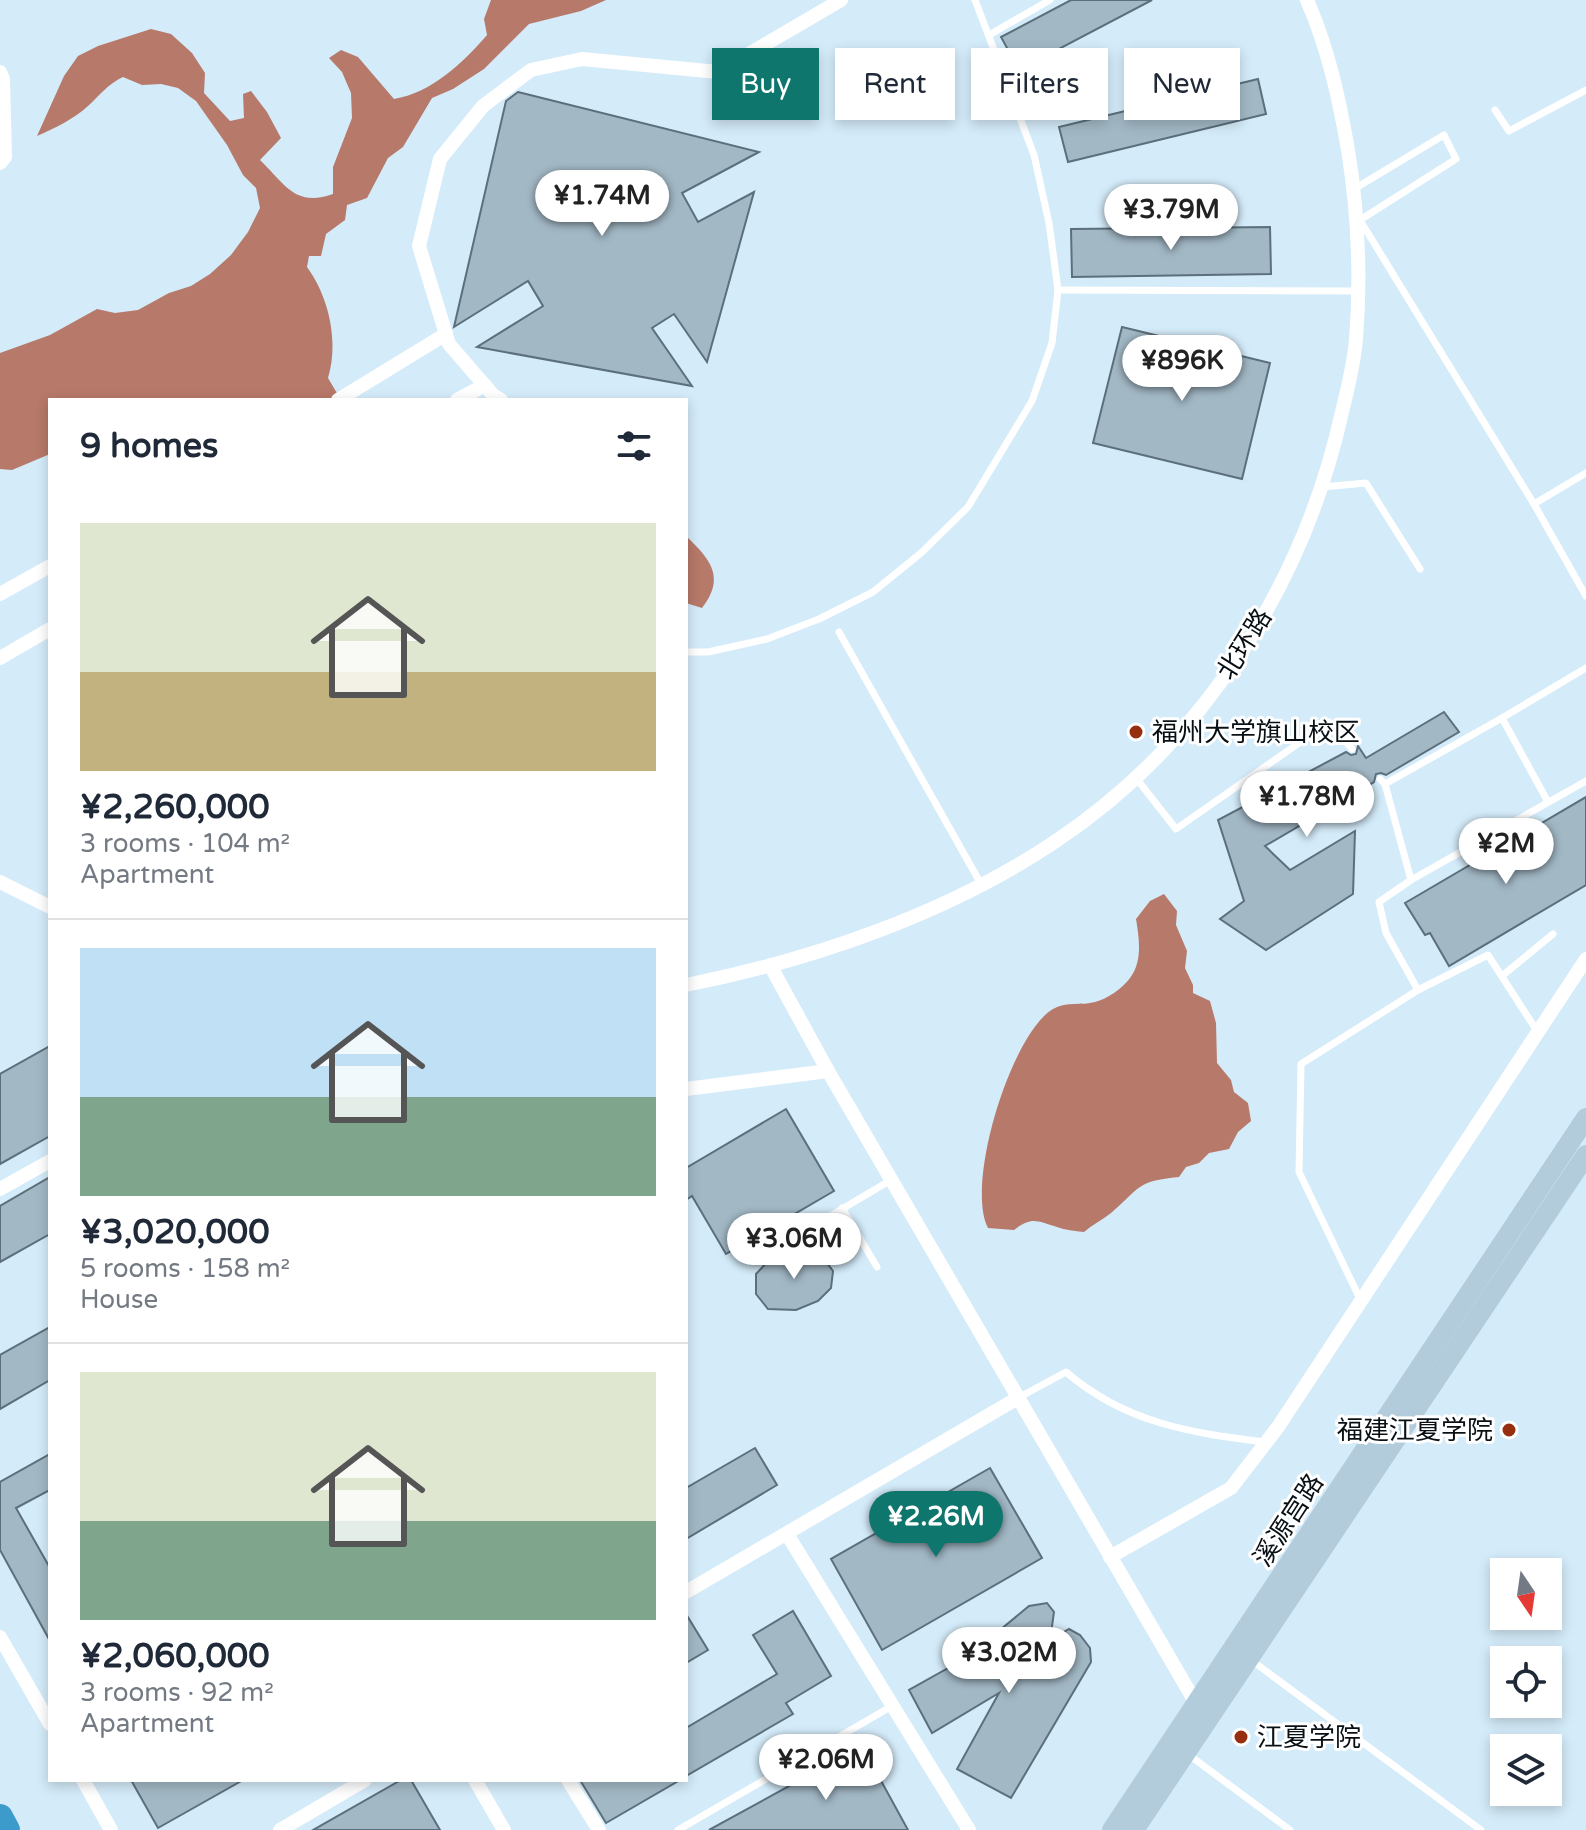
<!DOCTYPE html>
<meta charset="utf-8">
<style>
:root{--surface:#fff;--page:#f2f2f3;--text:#1f2937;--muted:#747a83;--line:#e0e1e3;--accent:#0f766e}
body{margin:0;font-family:"Varela Round","Noto Sans SC",sans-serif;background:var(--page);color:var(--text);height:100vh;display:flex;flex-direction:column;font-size:30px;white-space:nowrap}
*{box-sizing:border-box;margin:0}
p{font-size:26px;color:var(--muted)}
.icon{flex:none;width:44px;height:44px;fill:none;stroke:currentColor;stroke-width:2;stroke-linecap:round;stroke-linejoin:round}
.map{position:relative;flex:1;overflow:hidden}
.sheet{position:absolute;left:48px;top:398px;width:640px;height:1384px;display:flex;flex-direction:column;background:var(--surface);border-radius:0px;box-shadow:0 4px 12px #0003}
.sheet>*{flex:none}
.guide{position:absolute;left:712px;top:48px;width:754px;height:72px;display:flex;gap:16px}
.needle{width:52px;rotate:167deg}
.controls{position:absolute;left:1490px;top:1558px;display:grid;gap:16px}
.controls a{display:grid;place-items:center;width:72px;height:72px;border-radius:0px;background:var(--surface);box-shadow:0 4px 12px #0003;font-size:40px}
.price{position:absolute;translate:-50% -68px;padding:0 18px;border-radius:28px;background:#fff;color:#222;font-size:26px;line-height:52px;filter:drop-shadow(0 2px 4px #0008)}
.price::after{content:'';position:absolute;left:50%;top:48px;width:24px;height:18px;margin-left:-12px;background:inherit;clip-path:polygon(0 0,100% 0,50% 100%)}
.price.active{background:var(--accent);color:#fff}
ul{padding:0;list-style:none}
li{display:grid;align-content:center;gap:16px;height:424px;padding:0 32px}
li+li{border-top:2px solid var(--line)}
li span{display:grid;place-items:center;height:248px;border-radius:0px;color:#555}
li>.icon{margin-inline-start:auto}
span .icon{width:144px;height:144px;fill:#fffc;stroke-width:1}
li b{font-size:34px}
h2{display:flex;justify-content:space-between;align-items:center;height:96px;padding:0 32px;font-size:34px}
.pill{padding:0 28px;border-radius:0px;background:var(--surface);box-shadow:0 4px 12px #0003;font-size:28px;line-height:72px}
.pill.active{background:var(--accent);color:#fff}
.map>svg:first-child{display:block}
.water{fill:#b77969}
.building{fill:#a2b8c5;stroke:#5b6f7c;stroke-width:2}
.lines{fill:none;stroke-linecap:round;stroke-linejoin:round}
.lane{stroke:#fff;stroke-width:7}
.street{stroke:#fff;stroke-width:14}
.secondary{stroke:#b3ccdb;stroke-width:20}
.highway{stroke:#3d9bcc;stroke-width:26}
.poi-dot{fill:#962f10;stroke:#fff;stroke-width:3}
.labels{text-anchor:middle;stroke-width:6;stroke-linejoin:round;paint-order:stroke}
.street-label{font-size:26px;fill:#081015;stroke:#fff}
.poi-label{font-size:26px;fill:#081015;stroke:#fff;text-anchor:start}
</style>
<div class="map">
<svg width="1586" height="1830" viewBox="0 0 1586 1830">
<rect width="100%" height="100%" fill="#d4ebf9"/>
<g class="water">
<path d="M491,0H606L581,11L529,24L484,69L453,89L432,98L403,147L388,158L367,198L347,205L345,220L326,234L321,256H309L307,267C329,297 339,342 328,378L341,400H50V454L12,470L0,469V353L50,335L97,309L115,313L138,310L169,293L191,286L210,274L231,255L248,232L260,208L256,188L243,175L227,145L196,101L178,88L161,84L142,85L123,77C108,84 100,95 88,106C74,119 55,128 37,136L64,76L78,56L98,46L151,29L171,34L192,53L205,73L204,93L230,121L244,118L243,94L251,91L267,112L281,138L260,160C284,183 295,208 333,194V167L352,118L351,93L342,72L329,58L341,50L358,57L394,99C431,93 463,63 487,35L484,19Z"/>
<path d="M686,536C710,559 726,577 702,608L686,603Z"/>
<path d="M1164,894L1177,911L1176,925L1187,951L1185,968L1193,985V993L1210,1001L1216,1023L1217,1063L1231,1080L1234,1092L1248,1103L1251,1121L1238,1132L1229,1149L1209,1153L1199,1163L1186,1167L1179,1177C1136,1181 1140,1188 1111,1213C1102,1220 1092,1225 1084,1232C1075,1231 1065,1230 1057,1227C1037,1221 1032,1216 1014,1230L988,1228C965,1184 1011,1034 1053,1009C1067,1001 1082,1006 1095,1002C1107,999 1123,988 1130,978C1143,961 1139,938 1136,919L1150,901Z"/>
</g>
<g class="building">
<path d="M1071,0H1152L1019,70L1001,37Z"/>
<path d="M1258,79L1266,114L1068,162L1059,127Z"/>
<path d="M518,92L759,152L682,193L698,222L754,192L707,362L674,314L652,328L692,386L477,347L543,306L528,281L454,327L506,101Z"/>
<path d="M1270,227L1271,274L1072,277L1071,229Z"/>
<path d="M1122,327L1270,363L1242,479L1093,443Z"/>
<path d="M1444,712L1459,732L1386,775L1381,773L1376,774L1374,782L1265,846L1290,870L1355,831L1353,894L1266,950L1220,919L1244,901L1218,820L1346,752L1351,755L1356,754L1358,746L1366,758Z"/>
<path d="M1586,797V885L1449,966L1430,933L1425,935L1405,903Z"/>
<path d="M50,1046V1136L0,1164V1074Z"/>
<path d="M786,1109L834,1191L726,1254L692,1196L686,1200V1168Z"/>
<path d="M50,1177V1234L0,1262V1206Z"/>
<path d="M801,1252L820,1254L833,1271L831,1288L818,1301L796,1310L768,1309L756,1294V1274L772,1257Z"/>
<path d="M50,1327V1380L0,1409V1355Z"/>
<path d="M755,1448L777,1485L686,1539V1488Z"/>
<path d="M50,1454V1490L16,1508L50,1568V1641L0,1550V1482Z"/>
<path d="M990,1468L1042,1558L882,1650L831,1559Z"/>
<path d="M1047,1603L1054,1612L1050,1640L1069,1629L1080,1635L1090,1648L1091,1662L1011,1798L957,1769L999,1693L932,1733L909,1690L966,1658L1029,1606Z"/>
<path d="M793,1611L831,1676L786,1703L793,1714L686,1776V1728L777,1674L753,1635Z"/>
<path d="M686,1614L708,1650L686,1663Z"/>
<path d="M862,1746L908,1830H709Z"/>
<path d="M131,1780H243L158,1828Z"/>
<path d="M401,1780H411L440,1830H313Z"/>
<path d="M580,1780H680L606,1823Z"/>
</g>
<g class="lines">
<g class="lane">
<path d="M989,35L1050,0"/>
<path d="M1495,110L1509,131L1586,90"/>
<path d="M1354,189L1444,135L1456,159L1360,220"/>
<path d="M1358,217L1534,504L1586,596"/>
<path d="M1058,290L1358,291"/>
<path d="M1322,487L1366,483L1420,569"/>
<path d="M1534,504L1586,473"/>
<path d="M839,632L981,884"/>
<path d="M686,652H708L767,639L819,619L873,592L921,553L968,507L1032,401L1052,343L1058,290L1049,223L1034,155L975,0"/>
<path d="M1136,778L1176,829L1329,722L1352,749"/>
<path d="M1380,779L1385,784L1502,718"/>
<path d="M1385,784L1411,880"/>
<path d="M1548,802L1502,718L1586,668"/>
<path d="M1502,976L1553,934"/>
<path d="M1537,1031L1488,955L1418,990L1386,933L1379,902L1411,880L1586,781"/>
<path d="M842,1208L877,1267"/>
<path d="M783,1244L891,1180"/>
<path d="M1361,1301L1299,1172L1301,1064L1418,990"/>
<path d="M1018,1398L1066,1372C1125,1423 1191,1433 1265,1442"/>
<path d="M1251,1660L1481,1830"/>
<path d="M1189,1755L1290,1830"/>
<path d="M678,1830L892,1706"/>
</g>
<g class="street">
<path d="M0,72L3,79L5,157L0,163"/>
<path d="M338,400L446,334"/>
<path d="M457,400L485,385"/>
<path d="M501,400L493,395L449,344L419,246L440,159L483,106L531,70L582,59L718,72L841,0"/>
<path d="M0,594L50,566"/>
<path d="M0,658L50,629"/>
<path d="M0,882L50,907"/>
<path d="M770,965L828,1071L1197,1705"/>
<path d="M686,985C813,960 949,913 1056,841C1204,742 1304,584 1342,412C1348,388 1354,363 1356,339C1361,276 1358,212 1348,150C1339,98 1328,48 1307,0"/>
<path d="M686,1089L828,1071"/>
<path d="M0,1189L50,1161"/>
<path d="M787,1534L969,1830"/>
<path d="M1110,1557L1231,1488L1278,1427L1586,959"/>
<path d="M686,1592L1018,1398"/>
<path d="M0,1637L50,1724"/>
<path d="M83,1780L111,1830"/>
<path d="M475,1780L504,1830"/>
<path d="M568,1780L599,1830"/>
<path d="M280,1830L365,1780"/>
</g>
<g class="secondary">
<path d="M1112,1830L1586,1118"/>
<path d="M1134,1830L1586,1155"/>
</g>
<path class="highway" d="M0,1817L7,1830"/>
</g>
<g class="poi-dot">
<circle cx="1136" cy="732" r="8"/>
<circle cx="1509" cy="1430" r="8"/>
<circle cx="1241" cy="1737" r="8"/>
</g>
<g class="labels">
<g class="street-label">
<text transform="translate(1244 644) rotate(-58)" y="9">北环路</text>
<text transform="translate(1288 1520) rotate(-57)" y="9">溪源宫路</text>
</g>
<g class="poi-label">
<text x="1152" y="741">福州大学旗山校区</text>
<text x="1493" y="1439" text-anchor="end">福建江夏学院</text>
<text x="1257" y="1746">江夏学院</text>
</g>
</g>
</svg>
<div class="controls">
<a><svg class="needle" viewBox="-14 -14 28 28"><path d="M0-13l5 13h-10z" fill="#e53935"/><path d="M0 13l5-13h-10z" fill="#747a83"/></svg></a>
<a><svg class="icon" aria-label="locate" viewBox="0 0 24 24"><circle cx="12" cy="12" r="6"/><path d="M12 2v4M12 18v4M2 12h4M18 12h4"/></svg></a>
<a><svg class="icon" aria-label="layers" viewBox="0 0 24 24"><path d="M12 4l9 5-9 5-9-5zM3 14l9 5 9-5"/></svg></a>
</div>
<b class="price" style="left:602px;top:238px">¥1.74M</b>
<b class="price" style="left:1171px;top:252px">¥3.79M</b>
<b class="price" style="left:1182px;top:403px">¥896K</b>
<b class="price" style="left:1307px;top:839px">¥1.78M</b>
<b class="price" style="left:1506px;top:886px">¥2M</b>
<b class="price" style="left:794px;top:1281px">¥3.06M</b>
<b class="price active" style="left:936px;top:1559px">¥2.26M</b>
<b class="price" style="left:1009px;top:1695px">¥3.02M</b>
<b class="price" style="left:826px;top:1802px">¥2.06M</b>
<div class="guide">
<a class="pill active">Buy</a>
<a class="pill">Rent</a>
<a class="pill">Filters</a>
<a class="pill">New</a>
</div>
<section class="sheet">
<h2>9 homes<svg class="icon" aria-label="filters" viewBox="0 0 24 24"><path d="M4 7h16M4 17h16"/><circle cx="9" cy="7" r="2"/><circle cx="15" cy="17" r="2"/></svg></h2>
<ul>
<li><span style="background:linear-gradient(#dfe7d0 60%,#c2b280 0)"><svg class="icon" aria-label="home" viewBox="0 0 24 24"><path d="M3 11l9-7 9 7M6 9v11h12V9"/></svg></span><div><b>¥2,260,000</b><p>3 rooms · 104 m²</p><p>Apartment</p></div></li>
<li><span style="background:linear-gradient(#bfe0f5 60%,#7fa58c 0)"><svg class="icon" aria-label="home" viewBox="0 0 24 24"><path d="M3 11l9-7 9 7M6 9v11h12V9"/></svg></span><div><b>¥3,020,000</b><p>5 rooms · 158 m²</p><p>House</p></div></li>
<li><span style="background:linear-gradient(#dfe7d0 60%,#7fa58c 0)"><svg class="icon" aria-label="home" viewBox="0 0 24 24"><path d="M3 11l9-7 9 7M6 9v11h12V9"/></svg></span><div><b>¥2,060,000</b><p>3 rooms · 92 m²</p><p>Apartment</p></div></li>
</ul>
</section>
</div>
